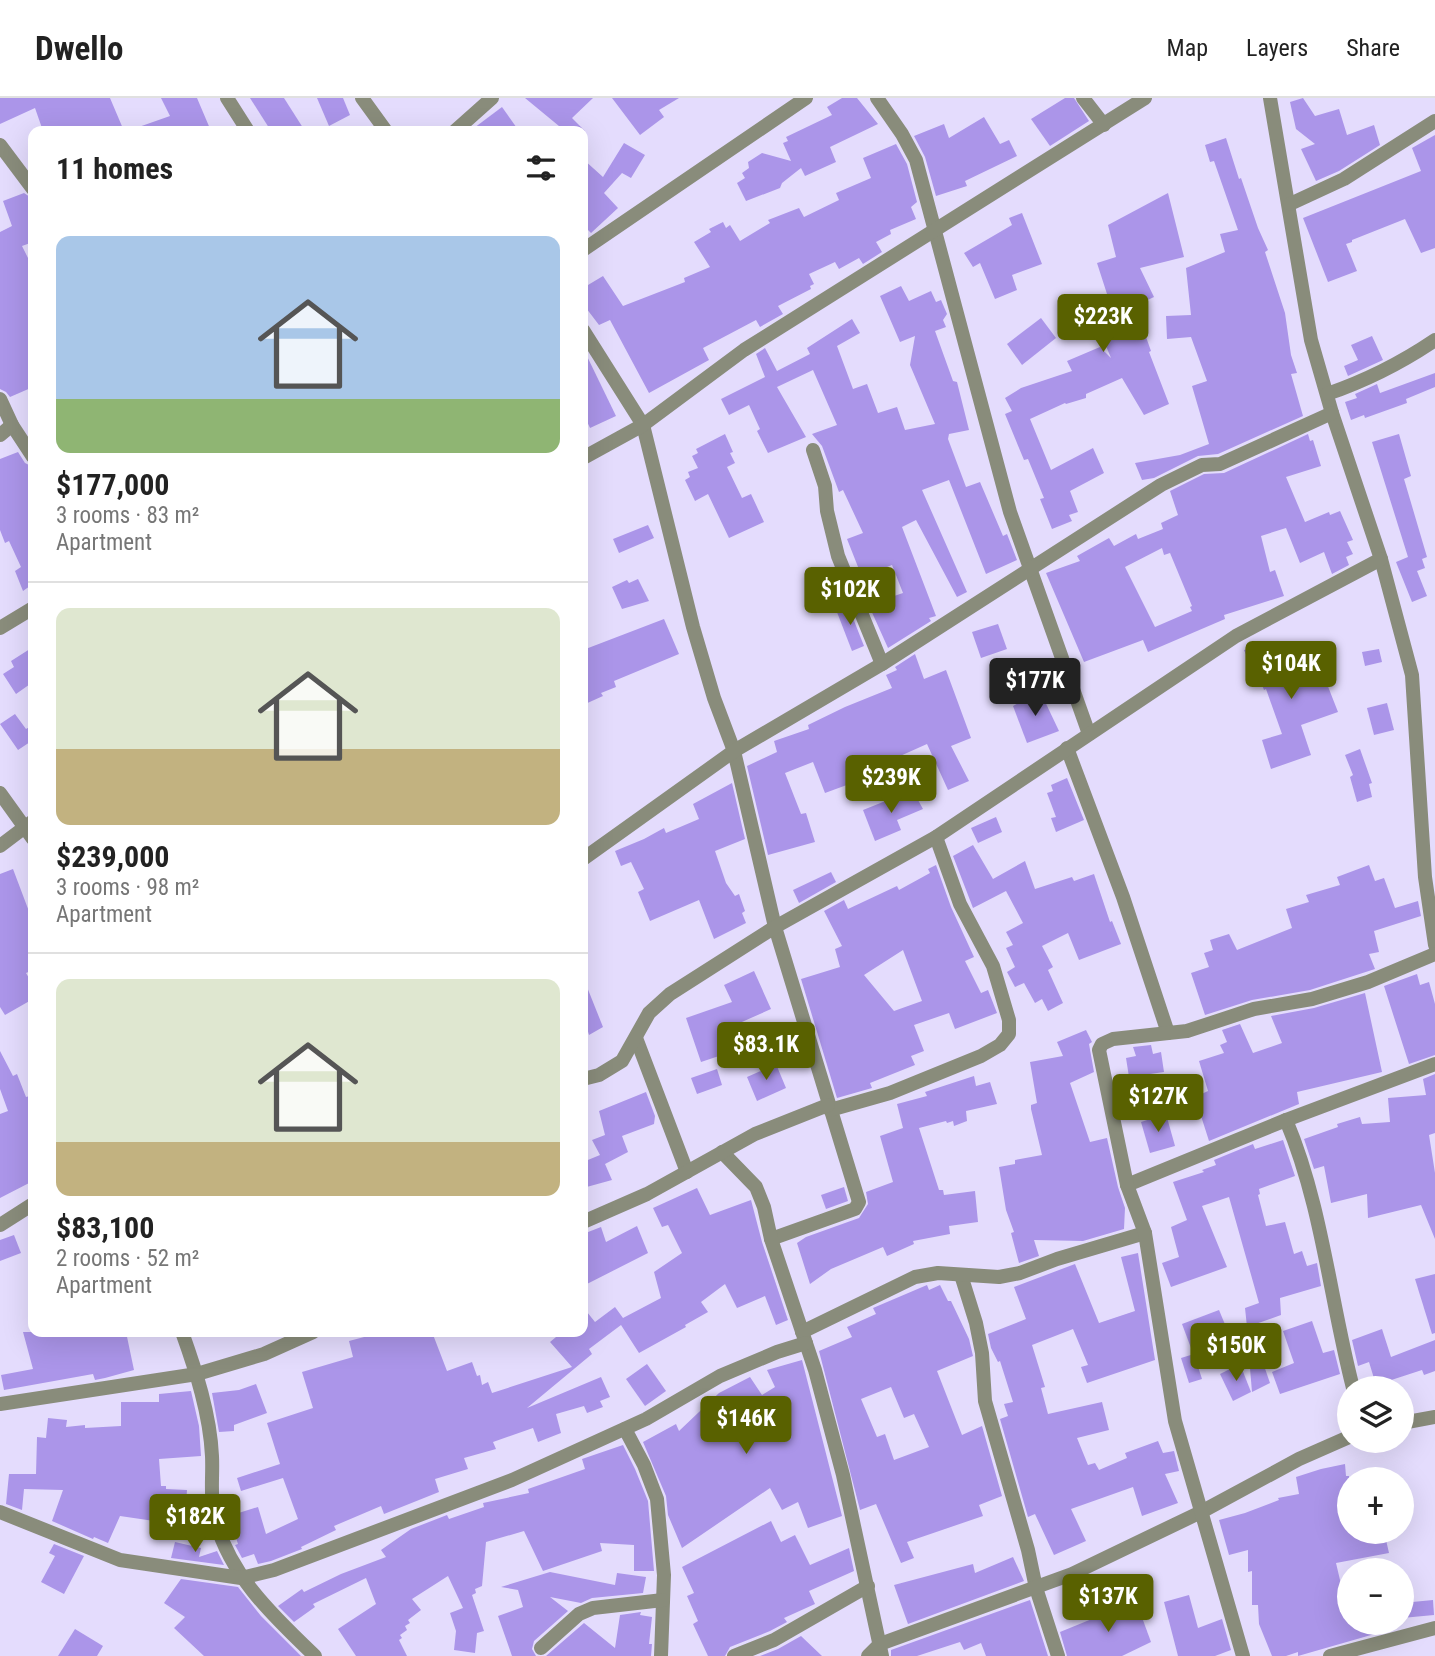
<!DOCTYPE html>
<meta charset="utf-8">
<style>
:root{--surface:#fff;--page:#f2f2f2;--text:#222;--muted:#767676;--line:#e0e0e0;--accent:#596100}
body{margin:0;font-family:"Roboto Condensed",sans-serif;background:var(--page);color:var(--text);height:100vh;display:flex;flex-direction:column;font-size:26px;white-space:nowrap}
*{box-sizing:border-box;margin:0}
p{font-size:23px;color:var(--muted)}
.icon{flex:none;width:38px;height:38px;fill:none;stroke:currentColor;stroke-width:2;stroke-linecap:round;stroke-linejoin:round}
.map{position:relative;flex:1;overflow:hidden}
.drawer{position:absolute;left:28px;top:28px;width:560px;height:1211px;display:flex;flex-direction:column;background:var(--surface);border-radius:14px;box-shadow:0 7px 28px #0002}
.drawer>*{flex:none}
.tools{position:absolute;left:1337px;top:1278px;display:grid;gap:14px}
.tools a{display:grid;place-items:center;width:77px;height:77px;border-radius:50%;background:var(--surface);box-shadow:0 7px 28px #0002;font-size:35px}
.price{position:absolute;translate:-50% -60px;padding:0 16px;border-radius:7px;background:var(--accent);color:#fff;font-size:23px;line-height:46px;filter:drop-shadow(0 2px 4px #0008)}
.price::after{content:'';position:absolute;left:50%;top:42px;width:21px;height:16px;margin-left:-10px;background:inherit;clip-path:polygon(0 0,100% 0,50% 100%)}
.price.current{background:#222;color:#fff}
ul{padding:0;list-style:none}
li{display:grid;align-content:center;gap:14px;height:371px;padding:0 28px}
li+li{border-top:2px solid var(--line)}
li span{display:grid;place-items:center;height:217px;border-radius:14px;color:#555}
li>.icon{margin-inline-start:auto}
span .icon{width:126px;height:126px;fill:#fffc;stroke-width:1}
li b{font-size:30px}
h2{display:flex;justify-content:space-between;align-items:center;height:84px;padding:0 28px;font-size:30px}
header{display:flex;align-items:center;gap:42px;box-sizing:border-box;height:98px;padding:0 35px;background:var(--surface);border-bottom:2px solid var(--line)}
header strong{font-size:33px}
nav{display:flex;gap:38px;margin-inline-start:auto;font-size:24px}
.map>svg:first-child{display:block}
.building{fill:#ab95e9;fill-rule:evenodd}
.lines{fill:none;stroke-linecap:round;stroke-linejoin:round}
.street{stroke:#898c7b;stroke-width:14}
</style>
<header>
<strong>Dwello</strong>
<nav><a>Map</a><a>Layers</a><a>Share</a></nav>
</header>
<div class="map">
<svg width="1435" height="1558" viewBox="0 0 1435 1558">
<rect width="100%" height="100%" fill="#e4dcfd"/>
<g class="building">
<path d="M0,0H110L124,33H43L35,10L0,26Z"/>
<path d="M161,0H197L211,33H133V31L170,18Z"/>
<path d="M250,0H284L305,33H271Z"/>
<path d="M317,0H343L350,17L329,28Z"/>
<path d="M525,0H593L572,20L585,33H565Z"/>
<path d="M612,0H679L659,12L664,19L640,37Z"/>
<path d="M842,0H857L878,26L830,49L836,64L805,78L801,70L782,85L780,90L746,103L737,85L745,80L742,75L749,70L748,64L762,55L791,63L783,45L788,43L786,39L832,17L827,9Z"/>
<path d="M1065,0H1074L1089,23L1050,48L1031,21Z"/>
<path d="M1303,0L1315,18L1339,11L1347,37L1374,27L1380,47L1339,73L1316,83L1301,51L1315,46L1296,31L1290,4Z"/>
<path d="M502,9L519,33H470Z"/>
<path d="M984,19L1000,46L1009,42L1017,58L965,83L967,88L936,98L925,59L914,38L944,26L949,40Z"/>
<path d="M1435,37V150L1421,155L1405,121L1352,142V144L1346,146L1357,173L1328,184L1303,120L1421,73L1412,50Z"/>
<path d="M1226,40L1239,81L1241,80L1258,130L1268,152L1265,154L1285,215L1291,257L1297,275L1291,276L1303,318L1218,356L1198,358L1154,380L1142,382L1135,365L1180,357L1209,346L1192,288L1207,283L1191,239L1167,241L1166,218L1191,217L1186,170L1225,154L1220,136L1238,132L1214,63L1210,64L1205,47Z"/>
<path d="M624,45L645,57L631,80L622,75L604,95L618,110L591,135L583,127V61L603,79Z"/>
<path d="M896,46L907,66L917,104L911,109L916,121L890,132L891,136L876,144L882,154L863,166L859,160L839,171L835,164L809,176L814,186L810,188L811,191L778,208L783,216L760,229L756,222L703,250L709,262L649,295L610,222L599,227L583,206V190L603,178L623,208L685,184L684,180L710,169L694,144L711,134L709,131L723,124L726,130L730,127L740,143L770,125L768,122L799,110L804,119L839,102L836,95L871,80L863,60Z"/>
<path d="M24,95L33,101V144L22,148L33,170V289L10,299L6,294L0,291V134L12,128L3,103Z"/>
<path d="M1168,95L1184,159L1140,170L1154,199L1135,208L1151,253L1149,254L1169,306L1144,317L1122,280L1086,296V300L1066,306L1065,305L1030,321L1051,372L1093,350L1104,375L1070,393L1078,414L1069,417L1072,423L1052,431L1040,401L1044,400L1028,361L1024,362L1005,316L1012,313L1005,300L1021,290L1072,273L1067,263L1100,249L1111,260L1088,205L1107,196L1097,165L1116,159L1108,127Z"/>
<path d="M1022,115L1042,166L1012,177L1017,192L995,201L980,165L973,169L964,155L1012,127L1009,120Z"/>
<path d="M901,188L909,203L931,193L936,204L941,202L947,216L943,222L946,229L935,233L953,283L957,284L969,332L949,336L948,341L966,389L980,384L1003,438L1007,436L1017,462L986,476L949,382L922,392L967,494L957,499L916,422L902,429L936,518L929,520L931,523L888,550L870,510L892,502L891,499L903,495L892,467L862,479L847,441L863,435L843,392L839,394L822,348L812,336L837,327L813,272L777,289L806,339L768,355L757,333L760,331L749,307L729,317L721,301L765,279L756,256L765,250L777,273L810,256L807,250L852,221L860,235L837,248L853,291L867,286L878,315L897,309L905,332L935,326L910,267L915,238L900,244L880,198Z"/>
<path d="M1041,220L1056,240L1022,267L1007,246Z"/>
<path d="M1372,238L1383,262L1348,278L1344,268L1358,262L1351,247Z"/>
<path d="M583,250L616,318L590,330L583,315Z"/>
<path d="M1435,275V289L1406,301L1407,305L1365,320L1364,317L1351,322L1345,304L1357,300L1355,296L1377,286L1380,295Z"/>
<path d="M725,336L733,354L730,355L735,365L727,369L742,400L751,396L764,424L729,440L708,396L695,403L685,382L690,379L688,374L698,370L692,358L698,355L696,351Z"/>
<path d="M1308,336L1310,343L1313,342L1321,368L1286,379L1305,424L1329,414L1330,417L1340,413L1353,442L1347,444L1353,456L1346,459L1349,467L1332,476L1324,454L1300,465L1286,430L1261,438L1270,474L1275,472L1284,498L1224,517L1225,521L1148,554L1143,542L1084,564L1046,475L1080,463L1077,458L1109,440L1114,448L1136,436L1138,441L1163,431L1161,425L1178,417L1170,393L1204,376L1224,375ZM1162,450L1164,457L1170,455L1192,508L1190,509L1192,513L1155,529L1125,469Z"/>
<path d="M1399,336L1411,378L1404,381L1427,459L1422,461L1425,470L1417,473L1427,498L1412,504L1396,464L1408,459L1372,344Z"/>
<path d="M18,354L25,365L33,369V495L30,488L23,493L15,473L21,469L9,443L5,445L0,432V361Z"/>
<path d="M648,427L654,440L619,455L613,441Z"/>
<path d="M638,481L649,503L622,511L612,489L627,482L629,485Z"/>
<path d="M847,505L864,548L852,553L835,509Z"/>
<path d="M664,521L679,556L614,583L616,589L601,595L603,598L583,607V552Z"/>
<path d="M998,526L1007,551L981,560L972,534Z"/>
<path d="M1259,547L1262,555L1282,547L1292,572L1318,563L1338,614L1301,627L1311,657L1271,671L1262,642L1282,636L1266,591L1264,592L1259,579L1256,581L1244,552Z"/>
<path d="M33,549V584L16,596L3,576L14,569L11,563Z"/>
<path d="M1379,551L1382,564L1365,568L1362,554Z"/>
<path d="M915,556L924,581L946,572L971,640L951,648L969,683L948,692L927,646L871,671L874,677L825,695L813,664L785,675L801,716L806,715L815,744L768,757L747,668L777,654L774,643L809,631L808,627L845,609L892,590L886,577L897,572L895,569Z"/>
<path d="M1040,593L1059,633L1027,645L1013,608Z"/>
<path d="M1387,605L1394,632L1374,637L1367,610Z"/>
<path d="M15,616L26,631L33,627V642L18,652L0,626Z"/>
<path d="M1360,651L1372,685L1369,686L1372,699L1357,704L1350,679L1353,677L1345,657Z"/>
<path d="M1067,680L1084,722L1056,734L1051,720L1056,719L1047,695L1053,693L1051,687Z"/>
<path d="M732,685L745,741L715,753L726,785L735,798L739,796L745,813L742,815L746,825L714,841L699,802L650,823L638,794L644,791L631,764L621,768L615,753L644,741L664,730L666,735L699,721L693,706Z"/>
<path d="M913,693L923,711L897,722L901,732L875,743L863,712L888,702L890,707Z"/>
<path d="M996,719L1002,734L978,745L971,730Z"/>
<path d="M973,747L993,781L1025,763L1035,791L1072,779L1074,783L1094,776L1110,824L1112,823L1121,846L1079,862L1068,835L1042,848L1053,869L1048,872L1063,905L1048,913L1042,901L1035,905L1024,885L1015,889L1007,874L1015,869L1006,850L1013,847L1006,834L1023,825L1006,793L973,810L953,758Z"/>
<path d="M936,767L951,809L974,859L965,863L981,895L988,892L997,915L955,931L949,915L914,927L924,953L911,958L915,967L870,985L872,990L837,1000L801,881L840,869L835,851L842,848L824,813L844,802L848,811L897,788L899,792L930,775L928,771ZM903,852L922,903L894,913L864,877Z"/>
<path d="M1369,767L1375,783L1384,780L1395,810L1418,803L1421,818L1374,833L1379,854L1369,856L1375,871L1310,892L1252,902L1205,917L1191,875L1209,869L1204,855L1213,852L1210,842L1229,836L1237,852L1292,830L1286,811L1309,804L1306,797L1340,787L1337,779Z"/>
<path d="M13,771L33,824V872L26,875L33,887V901L5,917L0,909V776Z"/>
<path d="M831,774L836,784L799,805L793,792Z"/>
<path d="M754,873L771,911L724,932L731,954L701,964L686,920L732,904L724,887Z"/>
<path d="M1417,876L1420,887L1429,884L1435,906V957L1409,966L1384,888Z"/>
<path d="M583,879L603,929L589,937L583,917Z"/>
<path d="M1365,895L1382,974L1297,994L1299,1006L1209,1043L1195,999L1208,993L1199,963L1224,955L1220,947L1227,944L1222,932L1240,926L1253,955L1282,945L1271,918L1314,910Z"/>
<path d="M1086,932L1092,944L1089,946L1094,974L1070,985L1090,1044L1107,1040L1118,1089L1125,1110L1124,1131L1083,1143L1034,1142L1039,1158L1019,1165L1011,1135L1014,1134L1006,1112L999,1069L1015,1066V1062L1042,1057L1031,1011V1007L1037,1005L1030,964L1063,958L1057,944Z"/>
<path d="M1151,947L1153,956L1161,954L1164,974L1129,979L1126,960L1136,958L1133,949Z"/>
<path d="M0,953L13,978L17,976L26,999L33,997V1083L0,1100V1016L8,1013L0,991Z"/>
<path d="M776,966L786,990L757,1003L747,979Z"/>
<path d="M717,971L722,987L697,996L691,980Z"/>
<path d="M1435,976V1035L1429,1037L1435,1075V1141L1421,1107L1368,1120L1367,1096L1331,1105L1324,1068L1314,1071L1304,1041L1338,1029L1337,1026L1360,1019L1362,1026L1390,1024L1388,1000L1426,997L1423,981Z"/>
<path d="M974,978L976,988L990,984L997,1006L966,1013L967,1023L954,1028L953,1023L947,1025L946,1023L919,1030L939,1092H943L944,1097L975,1093L978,1124L949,1128L950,1136L913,1143L914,1146L887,1158L883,1149L831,1171L810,1186L797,1145L806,1139L859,1120L868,1106L866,1094L893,1084L880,1038L903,1030L897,1006L927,998L925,994Z"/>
<path d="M646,994L655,1018L654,1026L622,1038L628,1054L605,1066L612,1082L583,1090V1064L600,1057L592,1042L605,1037L599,1013Z"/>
<path d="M1166,1016L1175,1048L1150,1055L1141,1024Z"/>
<path d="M1283,1042L1295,1078L1259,1091L1260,1096L1258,1097L1266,1128L1285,1124L1294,1156L1302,1153L1307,1168L1317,1165L1321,1188L1280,1200L1281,1217L1247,1229L1245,1210L1259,1205L1229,1099L1202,1108L1227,1169L1171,1189L1162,1165L1179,1159L1171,1129L1187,1122L1173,1084L1204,1074L1202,1072L1216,1067L1214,1062L1253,1046L1255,1051Z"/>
<path d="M844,1089L848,1103L826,1111L821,1097Z"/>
<path d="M697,1090L710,1117L751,1102L762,1144L788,1222L776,1227L765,1198L737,1210L725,1186L701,1204L708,1214L685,1227L686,1229L639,1255L621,1227L589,1251L592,1256L527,1310L601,1279L610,1299L600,1303L603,1309L587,1315L584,1308L556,1316L561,1335L538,1344L533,1330L493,1344L496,1351L464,1360L468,1371L435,1381L439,1394L384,1416L381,1408L334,1428L336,1432L301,1449L302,1451L271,1463L258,1466L254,1456L242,1460L235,1447L238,1446L229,1418L258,1409L266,1436L298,1421L283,1380L241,1393L237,1380L280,1366L267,1325L313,1310L302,1274L353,1259L349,1243L383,1234H432L447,1273L472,1264L477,1278L480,1277L482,1287L488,1284L492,1295L572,1269L550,1244L562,1234H583V1209L595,1224L615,1209L623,1220L661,1200L654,1174L682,1155L668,1127L662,1129L653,1110Z"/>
<path d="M637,1128L648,1155L583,1188V1136L601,1129L606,1144Z"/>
<path d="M14,1137L21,1155L0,1163V1142Z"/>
<path d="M1138,1155L1155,1262L1087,1285L1081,1269L1088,1267L1073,1231L1032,1247L1045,1289L1041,1290L1048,1316L1102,1304L1109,1332L1077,1340L1088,1367L1095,1365L1099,1372L1127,1360L1125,1355L1158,1343L1163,1355L1174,1353L1179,1373L1165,1376L1178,1405L1142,1418L1133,1389L1071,1411L1086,1443L1054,1457L1035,1416L1028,1419L1000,1321L1008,1318L1004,1306L1013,1304L1000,1263L998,1264L991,1250L988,1236L1026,1221L1014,1189L1075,1166L1099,1225L1135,1213L1121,1159Z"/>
<path d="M1435,1176V1235L1432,1236L1415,1181Z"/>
<path d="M927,1187L929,1192L940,1187L948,1203H951L969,1241L973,1258L937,1273L962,1337L982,1328L1002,1398L979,1407L983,1418L907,1444L914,1460L901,1465L876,1406L860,1412L819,1253L852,1239L847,1229L876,1216L873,1210ZM891,1289L904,1320L914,1316L929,1349L894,1362L885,1336L877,1339L861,1301Z"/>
<path d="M1219,1212L1229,1236L1191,1250L1182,1226Z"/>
<path d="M1312,1223L1323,1255L1334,1252L1340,1276L1280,1296L1272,1274L1294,1265L1283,1233Z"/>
<path d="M1382,1231L1391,1259L1435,1242V1273L1424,1277L1422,1272L1376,1287L1369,1264L1358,1268L1352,1242Z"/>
<path d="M1252,1233L1270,1285L1252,1294L1247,1234Z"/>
<path d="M23,1234H126L134,1272L105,1280L95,1282L93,1276L4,1292L1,1277L33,1271Z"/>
<path d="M1194,1256L1202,1281L1189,1285L1181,1260Z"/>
<path d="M802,1262L842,1418L808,1430L798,1404L782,1412L770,1390L682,1450L668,1417L666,1398L643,1344L676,1326L679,1333L719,1295L750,1279L762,1297L775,1289L767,1272Z"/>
<path d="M647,1266L666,1293L645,1308L626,1281Z"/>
<path d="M1240,1266L1251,1294L1233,1303L1220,1276Z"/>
<path d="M256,1286L267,1315L234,1327V1333L219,1334L212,1295L239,1292Z"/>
<path d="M191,1293L199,1328L201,1358L159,1361L161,1388H166V1391L187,1392L186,1406L164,1405L161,1424L120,1418L108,1445L94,1439L93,1441L52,1423L63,1392L24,1391L22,1412L6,1406L9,1376H36L37,1339L46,1340L48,1320L67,1322L66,1329L85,1327V1330L121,1328V1304H159V1296Z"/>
<path d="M623,1347L635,1371L648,1403L654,1473H634V1447L600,1445L602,1453L543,1473L524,1433L486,1444L482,1488L475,1491L476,1495L472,1497L484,1533L477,1535L475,1555L454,1552L456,1533L450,1515L463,1510L448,1478L412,1501L421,1512L408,1522L410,1525L405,1528L407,1532L400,1537L402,1540L399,1542L407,1558H356L338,1531L376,1506L366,1480L313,1506L315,1509L294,1524L278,1508L302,1491L304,1494L341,1476L386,1459L381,1452L411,1431L447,1417L449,1421L484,1409L483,1405L529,1395L528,1391L585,1371L582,1361Z"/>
<path d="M1345,1366L1346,1378H1349V1433H1384L1389,1455L1336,1465L1344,1499L1349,1497V1524H1376L1378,1535L1298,1558V1554L1286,1558H1272L1259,1526L1258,1507H1252V1473L1248,1474V1452L1229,1457L1219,1422L1245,1415L1279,1402L1278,1400L1299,1396L1296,1379L1321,1371Z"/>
<path d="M771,1423L781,1444L795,1437L810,1467L849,1450L854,1473L809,1493L815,1506L784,1520L787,1524L770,1533L730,1549L725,1558H708L693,1526L698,1523L687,1498L694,1495L682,1469Z"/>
<path d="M175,1444L201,1450L199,1459L217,1453L224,1467L171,1460Z"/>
<path d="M54,1446L84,1458L64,1496L41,1484L55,1458L49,1455Z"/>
<path d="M1013,1459L1024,1483L908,1526L894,1487L973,1466L975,1475Z"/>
<path d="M550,1474L615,1487L617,1475L646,1479L643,1495L592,1500L581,1505L550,1499L568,1513L534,1543L532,1551L536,1558H512L498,1518L523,1509L518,1492L501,1489Z"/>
<path d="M181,1481L238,1489L261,1518L301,1558H204L174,1530L185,1519L164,1505Z"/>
<path d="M1189,1497L1198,1530L1222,1521L1231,1552L1215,1558H1178L1164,1504Z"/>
<path d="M1030,1502L1048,1558H986L981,1545L964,1552L960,1544L917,1558H891V1552Z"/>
<path d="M1433,1502L1434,1517L1402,1520V1505Z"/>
<path d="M1136,1503L1151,1544L1122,1558H1067L1060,1534Z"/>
<path d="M641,1514L640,1517L652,1519L649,1546H652L651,1558H546L584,1525L615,1550L620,1517Z"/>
<path d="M75,1531L103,1548L97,1558H58Z"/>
<path d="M801,1538L822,1558H760L778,1551Z"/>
</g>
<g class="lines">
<g class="street">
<path d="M227,0L248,33"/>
<path d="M362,0L386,33"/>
<path d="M877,0L902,36L916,62L1010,414L1089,636"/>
<path d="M1083,0L1104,27"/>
<path d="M1270,0L1311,242L1332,315L1381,461L1412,577L1425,779L1435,847"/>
<path d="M455,33L492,0"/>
<path d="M0,47L33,91"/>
<path d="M1290,106L1344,81L1435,23"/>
<path d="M583,152L806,0"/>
<path d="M583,232L643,327L693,529L714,600L734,653L775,829L859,1104L855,1111L771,1141"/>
<path d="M1327,296C1365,283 1401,265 1435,242"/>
<path d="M0,301L12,327L33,359"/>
<path d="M0,337L12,327"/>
<path d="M813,352L825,388L827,413L838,458L882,566"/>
<path d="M583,360L643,327L744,252L1145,0"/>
<path d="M0,530L33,510"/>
<path d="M1067,650L1123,799L1168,935"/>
<path d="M0,695L33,741"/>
<path d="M0,748L33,723"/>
<path d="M583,761L734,653L882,566L1161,387L1202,367L1220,366L1332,315"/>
<path d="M636,940L687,1074"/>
<path d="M583,981L599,977L622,963L649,915L670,896L775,829L936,739L1236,538L1381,461"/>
<path d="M830,1012L890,995L981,958L1000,947L1009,936V922L993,868L960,806L936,739"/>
<path d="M1286,1022C1322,1107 1330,1201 1353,1290"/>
<path d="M722,1054L756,1089L764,1109L771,1141L815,1272L843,1377L882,1558"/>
<path d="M1127,1087L1286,1022L1435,966"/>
<path d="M583,1124L647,1096L755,1036L828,1007"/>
<path d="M0,1127L33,1106"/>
<path d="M961,1177L976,1225L982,1255L985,1303L1028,1452L1036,1490L1058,1558"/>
<path d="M182,1234C196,1273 210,1316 212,1358C213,1377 210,1398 214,1417C228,1476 273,1518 315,1558"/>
<path d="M802,1234L915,1179L938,1175L999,1179L1020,1175L1057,1161L1145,1135"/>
<path d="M0,1306L197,1276L264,1256L313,1234"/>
<path d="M1402,1325L1435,1319"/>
<path d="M625,1331L644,1367L657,1401L664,1477L661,1558"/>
<path d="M0,1414L120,1462L241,1480L274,1472L512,1382L646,1321L720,1278L777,1254L806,1245"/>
<path d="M541,1550L579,1516L593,1510L663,1502"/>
<path d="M734,1558L774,1542L868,1488"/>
<path d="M868,1558L880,1546L1072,1476L1201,1414L1299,1361L1349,1339"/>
<path d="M1243,1558L1175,1323L1145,1135L1127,1087L1099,952L1102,946L1113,941L1187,933L1254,911L1312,901L1368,884L1435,856"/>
<path d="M1330,1558L1435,1530"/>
</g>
</g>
</svg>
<div class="tools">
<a><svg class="icon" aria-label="layers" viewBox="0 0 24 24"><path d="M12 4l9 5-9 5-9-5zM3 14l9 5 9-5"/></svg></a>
<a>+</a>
<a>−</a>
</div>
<b class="price" style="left:1103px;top:256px">$223K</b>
<b class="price" style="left:850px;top:529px">$102K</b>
<b class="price" style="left:1291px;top:603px">$104K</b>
<b class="price current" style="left:1035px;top:620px">$177K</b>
<b class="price" style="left:891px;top:717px">$239K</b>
<b class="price" style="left:766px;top:984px">$83.1K</b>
<b class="price" style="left:1158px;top:1036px">$127K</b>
<b class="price" style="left:1236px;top:1285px">$150K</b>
<b class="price" style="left:746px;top:1358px">$146K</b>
<b class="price" style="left:195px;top:1456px">$182K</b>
<b class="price" style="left:1108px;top:1536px">$137K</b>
<section class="drawer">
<h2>11 homes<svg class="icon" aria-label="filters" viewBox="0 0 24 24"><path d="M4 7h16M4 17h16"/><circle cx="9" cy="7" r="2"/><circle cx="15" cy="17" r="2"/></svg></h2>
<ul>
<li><span style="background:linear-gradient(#a9c7e8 75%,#8fb573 0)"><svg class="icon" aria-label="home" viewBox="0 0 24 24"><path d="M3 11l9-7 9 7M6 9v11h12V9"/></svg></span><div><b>$177,000</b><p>3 rooms · 83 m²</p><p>Apartment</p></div></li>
<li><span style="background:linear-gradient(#dfe7d0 65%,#c2b280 0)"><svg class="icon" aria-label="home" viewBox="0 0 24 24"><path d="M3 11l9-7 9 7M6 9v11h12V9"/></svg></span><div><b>$239,000</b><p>3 rooms · 98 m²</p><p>Apartment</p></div></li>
<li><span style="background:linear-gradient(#dfe7d0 75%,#c2b280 0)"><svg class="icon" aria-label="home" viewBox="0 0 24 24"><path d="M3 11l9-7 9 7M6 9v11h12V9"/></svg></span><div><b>$83,100</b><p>2 rooms · 52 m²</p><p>Apartment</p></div></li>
</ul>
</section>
</div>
